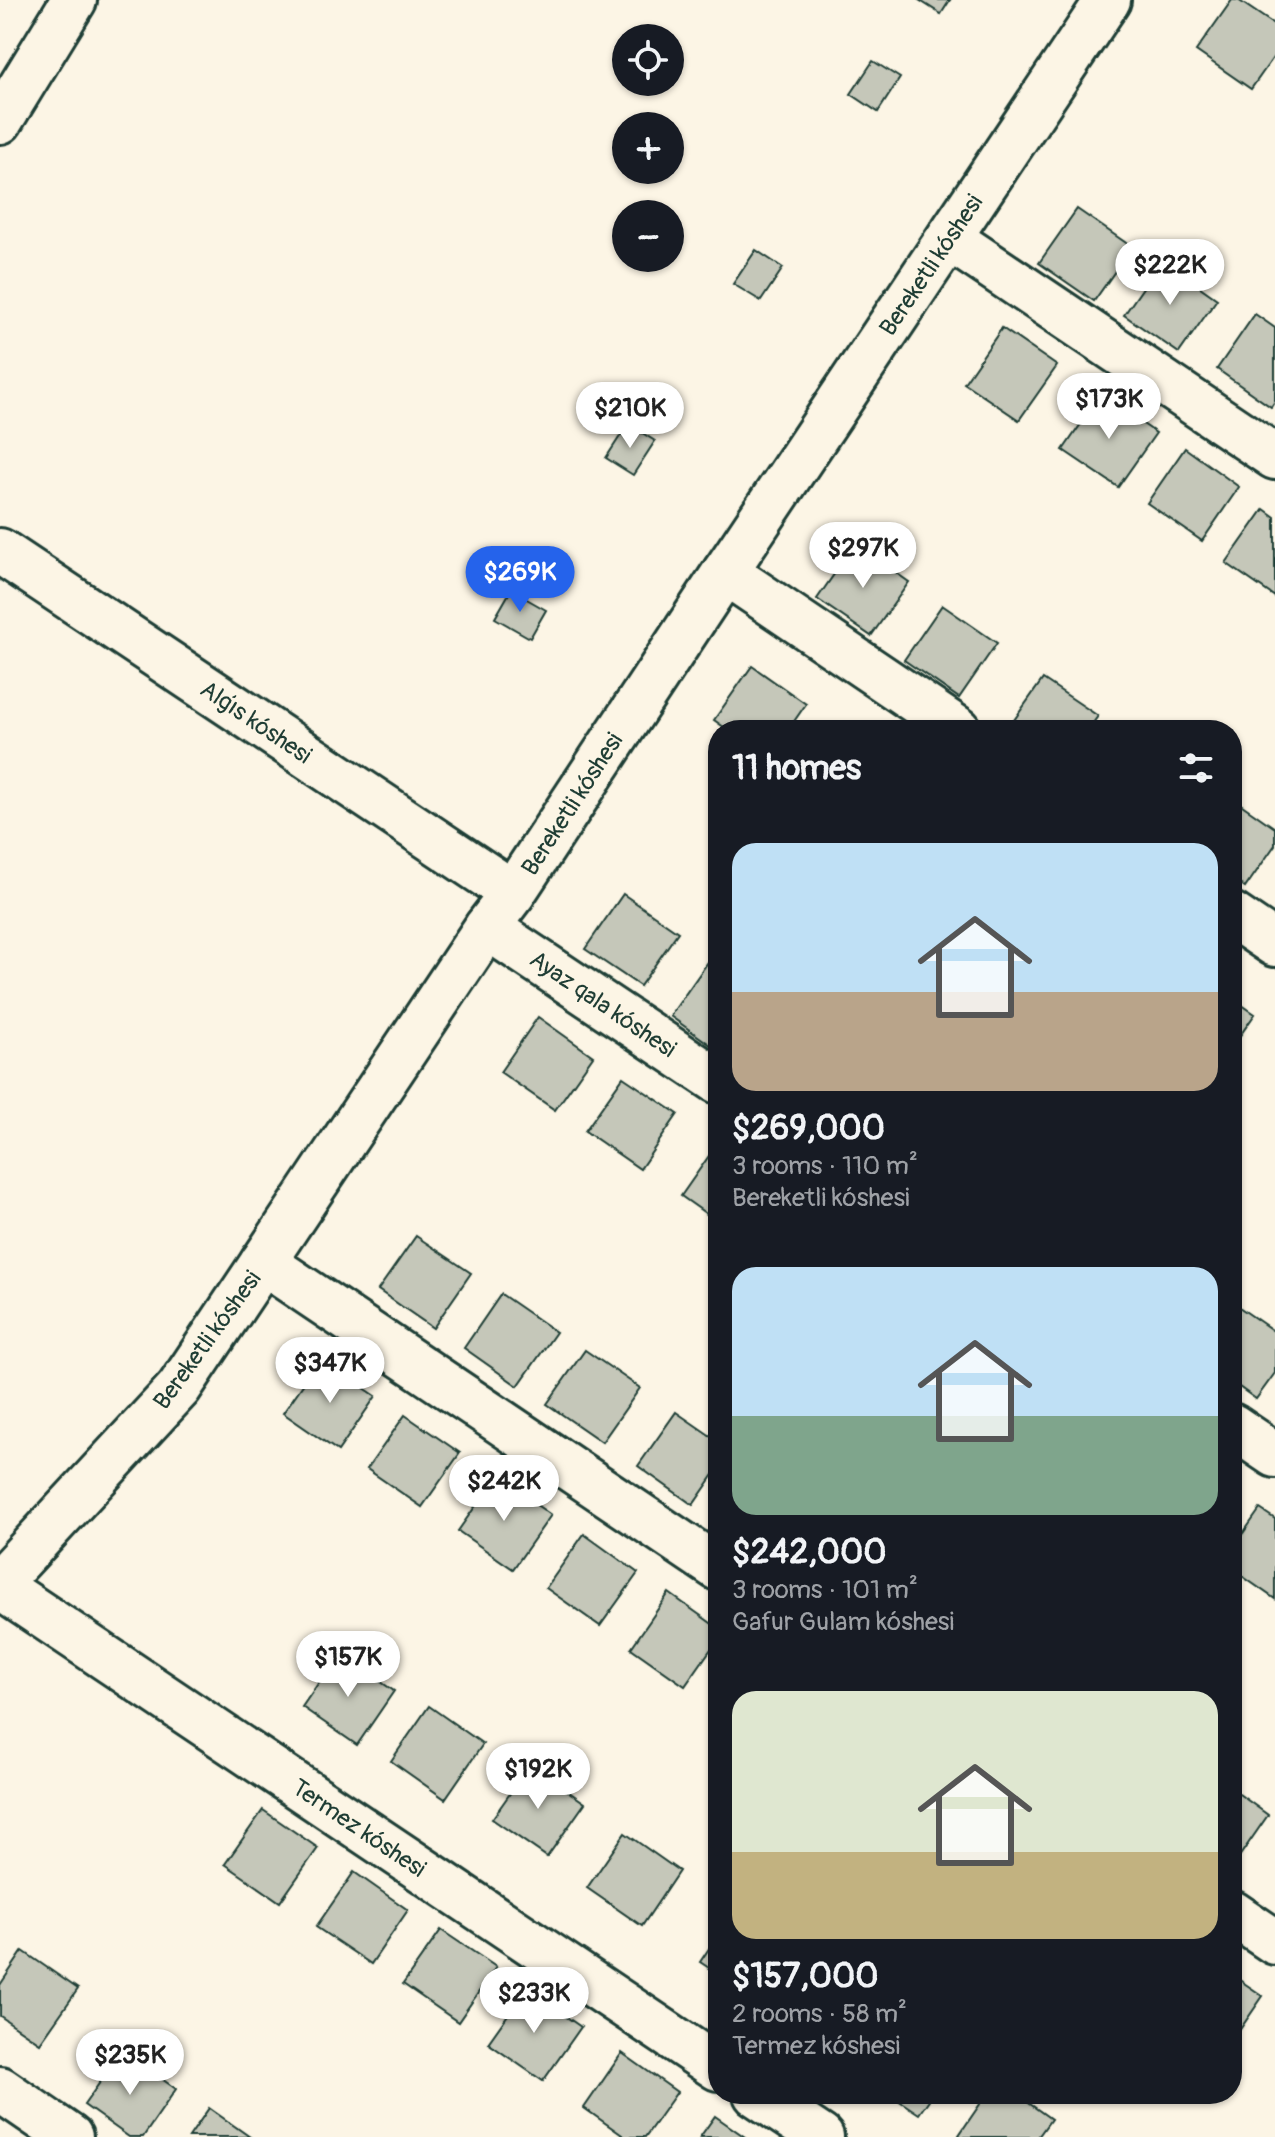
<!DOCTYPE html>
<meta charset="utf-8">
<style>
:root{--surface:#171b24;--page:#242831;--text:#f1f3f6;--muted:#9ea1a6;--accent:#2563eb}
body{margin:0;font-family:Pangolin,sans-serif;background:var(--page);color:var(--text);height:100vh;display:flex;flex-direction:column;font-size:30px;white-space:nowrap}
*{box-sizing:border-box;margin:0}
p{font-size:26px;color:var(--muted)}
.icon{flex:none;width:44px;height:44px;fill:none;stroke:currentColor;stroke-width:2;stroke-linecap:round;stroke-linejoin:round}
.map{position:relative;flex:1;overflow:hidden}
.panel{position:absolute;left:708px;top:720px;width:534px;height:1384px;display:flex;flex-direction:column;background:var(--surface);border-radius:32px;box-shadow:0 2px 6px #0004}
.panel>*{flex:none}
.controls{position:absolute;left:612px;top:24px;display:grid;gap:16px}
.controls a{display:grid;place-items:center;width:72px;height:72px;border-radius:50%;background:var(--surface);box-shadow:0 2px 6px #0004;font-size:40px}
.price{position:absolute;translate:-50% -68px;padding:0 18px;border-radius:28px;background:#fff;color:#222;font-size:26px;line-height:52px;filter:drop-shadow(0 2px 4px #0008)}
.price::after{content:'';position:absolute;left:50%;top:48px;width:24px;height:18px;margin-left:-12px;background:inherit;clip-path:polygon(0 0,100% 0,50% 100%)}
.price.active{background:var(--accent);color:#fff}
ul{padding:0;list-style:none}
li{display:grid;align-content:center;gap:16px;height:424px;padding:0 24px}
li span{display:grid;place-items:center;height:248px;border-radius:24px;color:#555}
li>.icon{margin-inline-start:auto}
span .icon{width:144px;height:144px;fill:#fffc;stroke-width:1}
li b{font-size:34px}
h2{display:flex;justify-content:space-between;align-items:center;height:96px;padding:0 24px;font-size:34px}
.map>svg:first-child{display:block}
.building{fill:#c5c7b9;stroke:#1f3d34;stroke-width:2}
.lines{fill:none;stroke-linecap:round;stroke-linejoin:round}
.minor-casing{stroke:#1f3d34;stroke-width:50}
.minor{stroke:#fcf5e5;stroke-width:44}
.labels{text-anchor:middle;stroke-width:6;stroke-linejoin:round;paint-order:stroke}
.street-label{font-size:24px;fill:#1f3d34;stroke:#fcf5e5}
</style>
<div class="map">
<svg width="1275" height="2137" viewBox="0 0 1275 2137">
<rect width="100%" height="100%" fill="#fcf5e5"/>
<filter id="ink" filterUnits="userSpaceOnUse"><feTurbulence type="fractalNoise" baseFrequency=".0125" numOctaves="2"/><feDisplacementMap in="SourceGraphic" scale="16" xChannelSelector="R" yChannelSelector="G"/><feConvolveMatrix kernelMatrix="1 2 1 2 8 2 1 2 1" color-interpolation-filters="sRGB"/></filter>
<g filter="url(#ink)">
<g class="building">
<path d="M919,0H950L941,14Z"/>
<path d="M1232,0H1238L1275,25V55L1251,89L1196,51Z"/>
<path d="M873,61L900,78L878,112L851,94Z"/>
<path d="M1077,209L1132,247L1094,301L1039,263Z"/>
<path d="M756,250L783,268L761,301L733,284Z"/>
<path d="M1162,260L1217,299L1179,353L1124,315Z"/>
<path d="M1255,314L1275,328V401L1271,407L1217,369Z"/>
<path d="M1002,328L1057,366L1019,420L964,383Z"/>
<path d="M1101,395L1156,433L1118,487L1063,450Z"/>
<path d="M628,424L655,441L633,475L606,458Z"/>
<path d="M1185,448L1239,487L1202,541L1147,503Z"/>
<path d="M1264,509L1275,517V597L1226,563Z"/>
<path d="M855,544L909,582L871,636L817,599Z"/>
<path d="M511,590L546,610L530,638L495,618Z"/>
<path d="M942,605L997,643L959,698L904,660Z"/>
<path d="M752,666L806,704L788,730H728L714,720Z"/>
<path d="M1043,679L1098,716L1088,730H1007Z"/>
<path d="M1232,798L1275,828V845L1245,888L1232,878Z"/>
<path d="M623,894L678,932L640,986L585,949Z"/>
<path d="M708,962L718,969V1050L670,1016Z"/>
<path d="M1232,998L1255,1014L1232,1047Z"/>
<path d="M538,1017L593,1056L555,1110L500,1072Z"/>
<path d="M623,1077L678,1114L640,1169L585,1131Z"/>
<path d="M718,1143V1222L681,1196Z"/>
<path d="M416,1236L471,1273L433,1328L378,1290Z"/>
<path d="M501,1294L556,1332L518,1386L464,1348Z"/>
<path d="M1239,1307L1275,1332V1373L1256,1399L1232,1382V1318Z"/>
<path d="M585,1350L640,1388L602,1442L547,1404Z"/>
<path d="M321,1359L376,1396L338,1451L283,1413Z"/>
<path d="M676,1412L718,1441V1469L693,1505L638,1466Z"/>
<path d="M405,1415L460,1453L422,1507L367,1469Z"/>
<path d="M496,1477L551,1515L513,1569L458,1531Z"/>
<path d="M1260,1509L1275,1519V1599L1232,1569V1549Z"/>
<path d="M584,1534L638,1573L600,1626L546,1588Z"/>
<path d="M669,1593L718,1628V1639L685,1686L631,1648Z"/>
<path d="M339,1653L394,1691L357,1745L302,1707Z"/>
<path d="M429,1706L483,1744L445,1799L391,1761Z"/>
<path d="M530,1765L585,1803L547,1857L492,1819Z"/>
<path d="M1232,1789L1268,1815L1232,1867Z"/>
<path d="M263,1810L318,1848L280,1902L225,1864Z"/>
<path d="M625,1833L679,1871L642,1926L587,1888Z"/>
<path d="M354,1872L408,1910L371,1964L316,1927Z"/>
<path d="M441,1930L496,1967L458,2022L403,1984Z"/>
<path d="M718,1935V1974L700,1962Z"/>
<path d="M23,1951L78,1989L40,2043L0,2016V1985Z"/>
<path d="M1232,1975L1263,1996L1232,2041Z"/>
<path d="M526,1989L581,2027L543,2081L488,2043Z"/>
<path d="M122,2051L176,2089L143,2137H129L84,2105Z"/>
<path d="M622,2053L677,2092L645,2137H625L584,2108Z"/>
<path d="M889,2094H933L919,2114Z"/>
<path d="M987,2094H1016L1051,2119L1038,2137H962L959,2135Z"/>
<path d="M209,2108L250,2137H189Z"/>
<path d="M715,2116L745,2137H700Z"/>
</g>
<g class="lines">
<g class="minor-casing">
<g id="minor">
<path d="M0,121L74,0"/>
<path d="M949,238L1275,457"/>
<path d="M0,551L513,893"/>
<path d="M725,572L959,730"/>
<path d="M1232,915L1275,944"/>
<path d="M487,927L718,1081"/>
<path d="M263,1262L718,1568"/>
<path d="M1232,1426L1275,1455"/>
<path d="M0,1581L179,1388L487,927L513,893L725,572L1108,0"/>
<path d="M0,1587L718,2068"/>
<path d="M1232,1913L1275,1942"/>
<path d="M0,2089L70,2137"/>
<path d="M756,2094L821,2137"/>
</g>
</g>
<use href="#minor" class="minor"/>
</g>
</g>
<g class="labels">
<g class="street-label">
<text transform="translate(931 265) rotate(-56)" y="8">Bereketli kóshesi</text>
<text transform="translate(256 722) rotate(34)" y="8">Alǵıs kóshesi</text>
<text transform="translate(572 804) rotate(-57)" y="8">Bereketli kóshesi</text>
<text transform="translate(603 1004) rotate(34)" y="8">Ayaz qala kóshesi</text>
<text transform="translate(207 1340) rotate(-54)" y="8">Bereketli kóshesi</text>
<text transform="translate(359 1828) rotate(34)" y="8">Termez kóshesi</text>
</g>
</g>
</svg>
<div class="controls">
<a><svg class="icon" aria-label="locate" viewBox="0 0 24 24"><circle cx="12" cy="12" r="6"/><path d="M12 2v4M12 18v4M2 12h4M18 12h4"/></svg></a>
<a>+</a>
<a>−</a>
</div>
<b class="price" style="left:1170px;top:307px">$222K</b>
<b class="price" style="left:1109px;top:441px">$173K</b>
<b class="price" style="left:630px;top:450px">$210K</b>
<b class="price" style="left:863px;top:590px">$297K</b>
<b class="price active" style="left:520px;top:614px">$269K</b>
<b class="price" style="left:330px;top:1405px">$347K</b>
<b class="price" style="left:504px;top:1523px">$242K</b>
<b class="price" style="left:348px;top:1699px">$157K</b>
<b class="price" style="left:538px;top:1811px">$192K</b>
<b class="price" style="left:534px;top:2035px">$233K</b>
<b class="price" style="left:130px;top:2097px">$235K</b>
<section class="panel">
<h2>11 homes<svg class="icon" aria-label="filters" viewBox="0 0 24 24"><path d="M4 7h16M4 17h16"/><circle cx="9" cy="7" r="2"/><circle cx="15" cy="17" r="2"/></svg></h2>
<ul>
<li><span style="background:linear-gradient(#bfe0f5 60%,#b9a48a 0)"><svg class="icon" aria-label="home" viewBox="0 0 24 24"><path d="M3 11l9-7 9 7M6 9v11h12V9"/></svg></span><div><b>$269,000</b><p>3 rooms · 110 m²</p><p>Bereketli kóshesi</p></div></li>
<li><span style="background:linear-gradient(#bfe0f5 60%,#7fa58c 0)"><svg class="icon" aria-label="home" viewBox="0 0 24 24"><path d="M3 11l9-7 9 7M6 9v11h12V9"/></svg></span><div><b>$242,000</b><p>3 rooms · 101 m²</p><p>Gafur Gulam kóshesi</p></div></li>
<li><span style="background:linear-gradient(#dfe7d0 65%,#c2b280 0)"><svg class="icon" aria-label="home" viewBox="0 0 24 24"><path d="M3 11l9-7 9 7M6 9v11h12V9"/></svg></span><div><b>$157,000</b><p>2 rooms · 58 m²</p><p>Termez kóshesi</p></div></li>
</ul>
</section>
</div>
